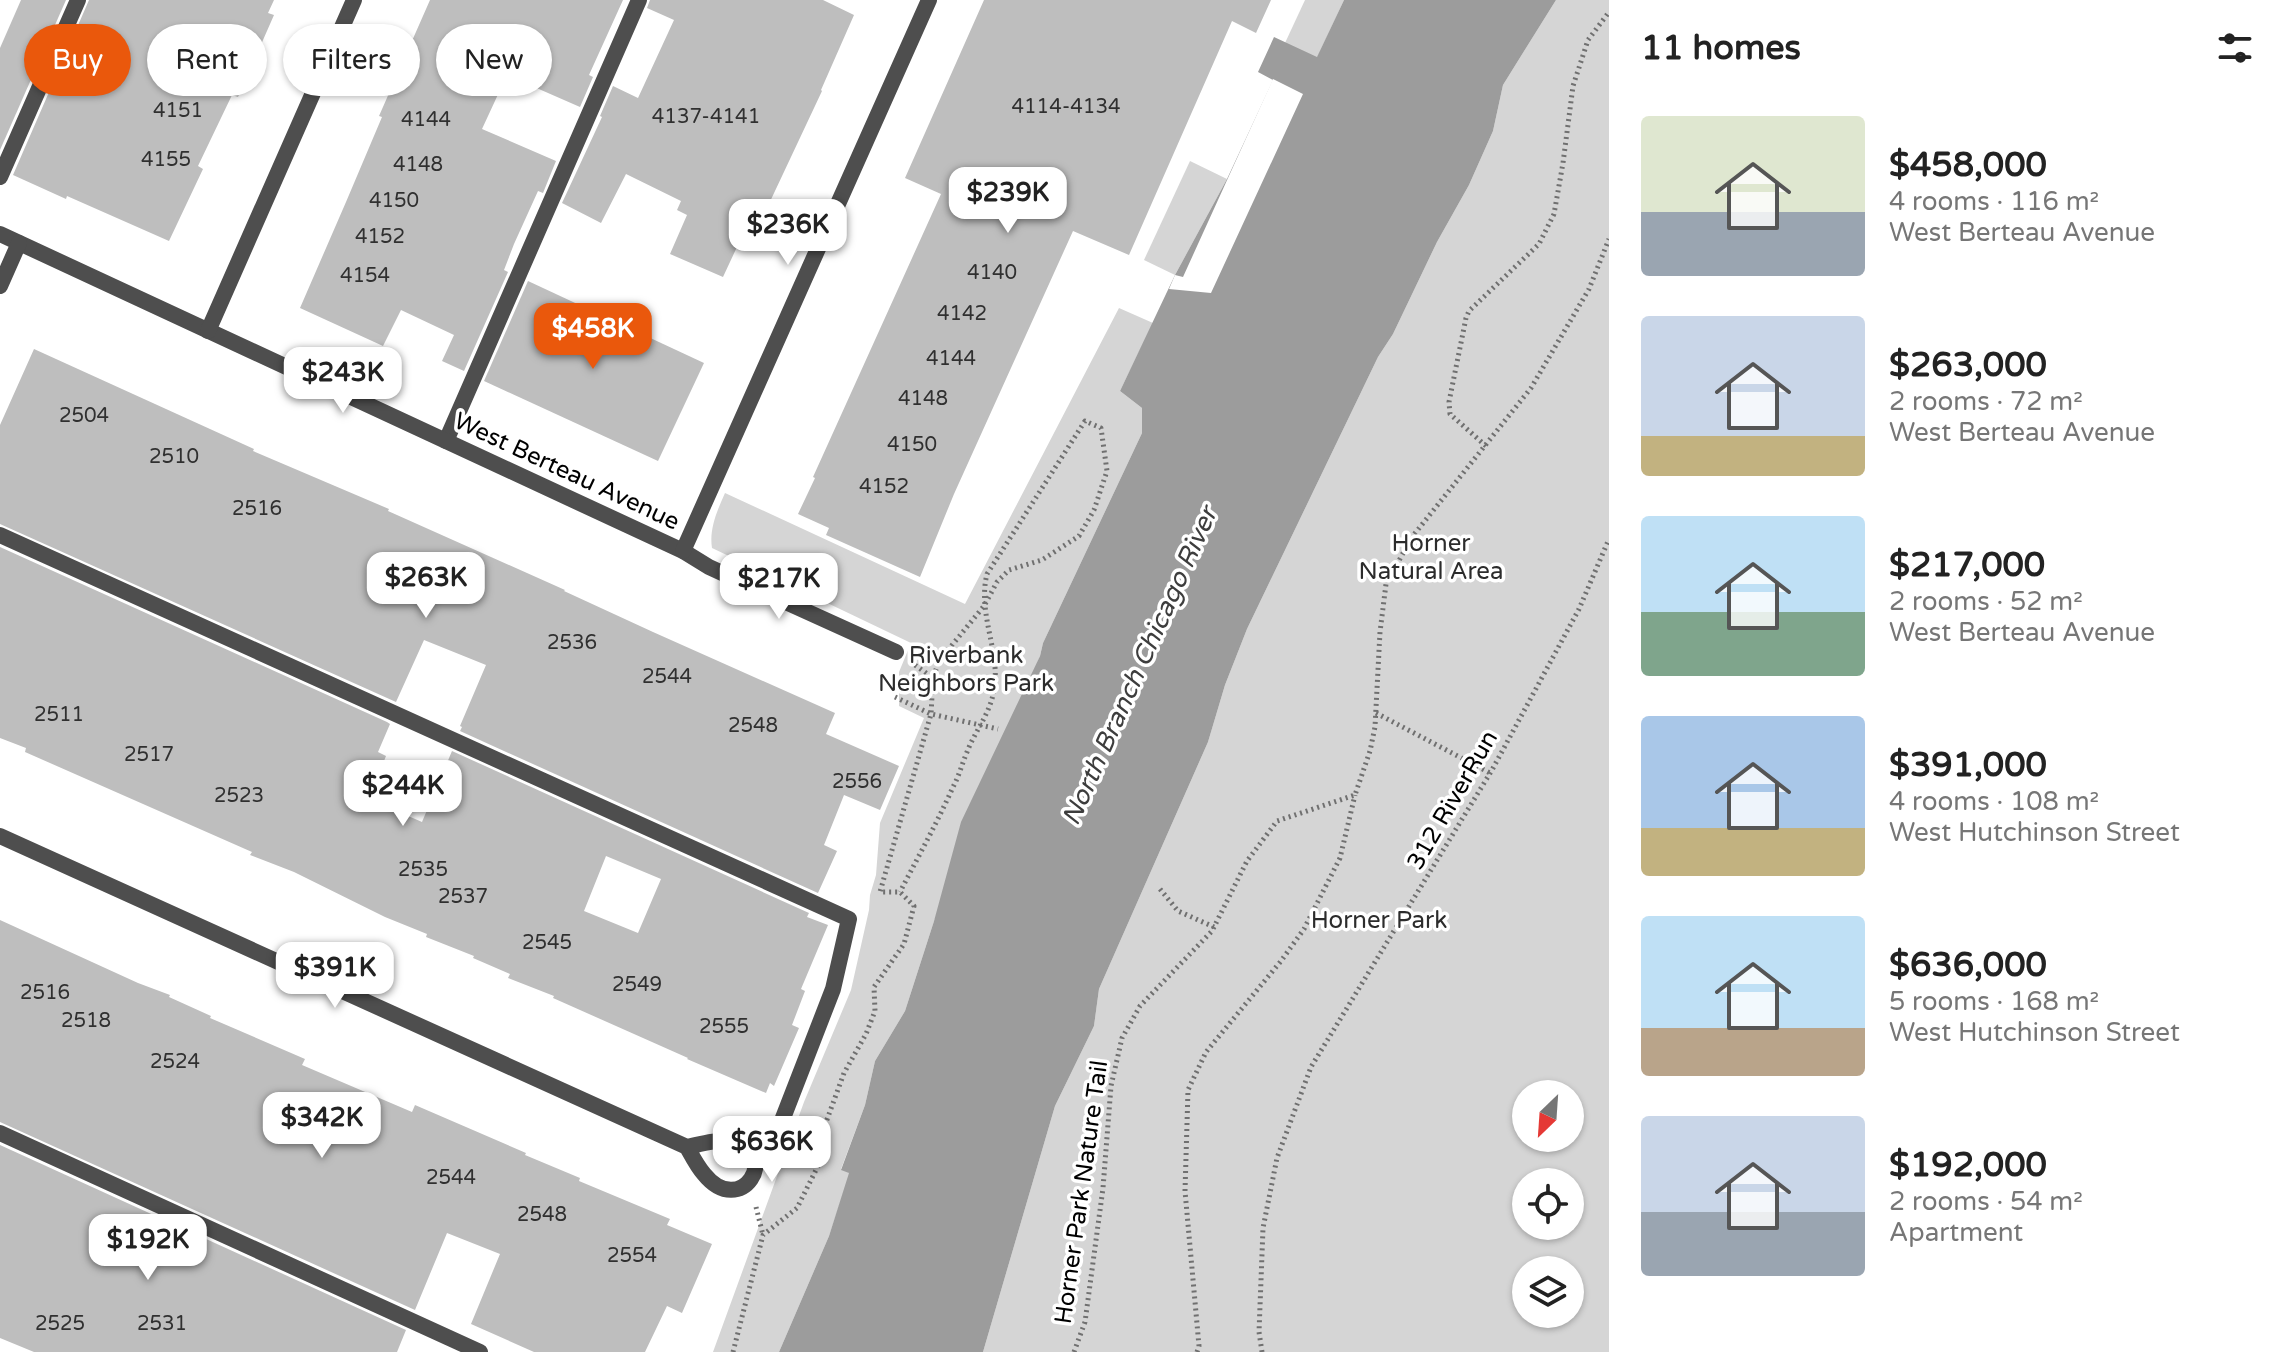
<!DOCTYPE html>
<meta charset="utf-8">
<style>
:root{--surface:#fff;--page:#f6f6f6;--text:#222;--muted:#767676;--accent:#ea580c}
body{margin:0;font-family:"Varela Round",sans-serif;background:var(--page);color:var(--text);height:100vh;display:flex;flex-direction:column;font-size:30px;white-space:nowrap}
*{box-sizing:border-box;margin:0}
p{font-size:26px;color:var(--muted)}
.icon{flex:none;width:44px;height:44px;fill:none;stroke:currentColor;stroke-width:2;stroke-linecap:round;stroke-linejoin:round}
.map{position:relative;flex:1;overflow:hidden}
.sheet{display:flex;flex-direction:column;background:var(--surface);width:680px}
.sheet>*{flex:none}
.guide{position:absolute;left:24px;top:24px;width:760px;height:72px;display:flex;gap:16px}
.needle{width:52px;rotate:205deg}
.fabs{position:absolute;left:1512px;top:1080px;display:grid;gap:16px}
.fabs a{display:grid;place-items:center;width:72px;height:72px;border-radius:50%;background:var(--surface);box-shadow:0 2px 6px #0004;font-size:40px}
.price{position:absolute;translate:-50% -68px;padding:0 18px;border-radius:16px;background:#fff;color:#222;font-size:26px;line-height:52px;filter:drop-shadow(0 2px 4px #0008)}
.price::after{content:'';position:absolute;left:50%;top:48px;width:24px;height:18px;margin-left:-12px;background:inherit;clip-path:polygon(0 0,100% 0,50% 100%)}
.price.active{background:var(--accent);color:#fff}
ul{padding:0;list-style:none}
li{display:flex;align-items:center;gap:24px;height:200px;padding:0 32px}
li span{display:grid;place-items:center;flex:none;width:224px;height:160px;border-radius:8px;color:#555}
li>.icon{margin-inline-start:auto}
span .icon{width:96px;height:96px;fill:#fffc;stroke-width:1}
li b{font-size:34px}
h2{display:flex;justify-content:space-between;align-items:center;height:96px;padding:0 32px;font-size:34px}
.chip{padding:0 28px;border-radius:36px;background:var(--surface);box-shadow:0 2px 6px #0004;font-size:28px;line-height:72px}
.chip.active{background:var(--accent);color:#fff}
main{display:flex;flex:1;min-height:0}
.map>svg:first-child{display:block}
.green{fill:#d5d5d5;fill-rule:evenodd}
.water{fill:#9c9c9c}
.pier{fill:#fff}
.building{fill:#bebebe;fill-rule:evenodd}
.lines{fill:none;stroke-linecap:round;stroke-linejoin:round}
.path{stroke:#707070;stroke-width:5;stroke-dasharray:2 4;stroke-linecap:butt}
.service{stroke:#4e4e4e;stroke-width:16}
.minor{stroke:#4e4e4e;stroke-width:16}
.labels{text-anchor:middle;stroke-width:7;stroke-linejoin:round;paint-order:stroke}
.number-label{font-size:20px;fill:#303030}
.street-label{font-size:24px;fill:#000;stroke:#fff}
.park-label{font-size:24px;fill:#2c2c2c;stroke:#fff}
.water-label{font-size:26px;font-style:italic;fill:#3d3d3d;stroke:#fff}
</style>
<main>
<div class="map">
<svg width="1609" height="1352" viewBox="0 0 1609 1352">
<rect width="100%" height="100%" fill="#fff"/>
<g class="green">
<path d="M1305,0H1344L1317,58L1285,43Z"/>
<path d="M1556,0H1609V1352H983L1055,1106L1094,1026L1099,989L1208,742L1225,685L1247,629L1378,357L1393,334L1437,242L1469,185L1493,131L1503,85ZM1526,1094H1570V1138H1526ZM1526,1182H1570V1226H1526ZM1526,1270H1570V1314H1526Z"/>
<path d="M1190,161L1227,179L1175,275L1144,260Z"/>
<path d="M1119,308L1153,323L1120,391L1142,408V433L1043,643L1040,656L934,921L905,1011L875,1061L865,1105L841,1169L850,1173L829,1236L779,1352H713L804,1102L851,990L869,910L870,895L876,875L880,823L924,718L899,706V672L911,643L712,548C709,529 717,511 725,493L965,604Z"/>
</g>
<path class="water" d="M1344,0H1556L1503,85L1493,131L1469,185L1437,242L1393,334L1378,357L1247,629L1225,685L1208,742L1099,989L1094,1026L1055,1106L983,1352H779L829,1236L849,1173L841,1170L865,1105L875,1061L905,1011L934,921L961,822L1040,656L1043,643L1142,433V408L1120,391L1175,275L1227,179L1273,80L1258,72L1274,37L1317,57Z"/>
<path class="pier" d="M1273,79L1303,94L1211,293L1169,289L1175,275L1183,277Z"/>
<g class="building">
<path d="M21,0H66L0,150V48Z"/>
<path d="M89,0H274L268,13L274,15L238,97L232,95L198,166L203,169L169,241L67,196L66,199L13,175Z"/>
<path d="M430,0H623L589,75L593,77L580,107L507,75L482,129L556,161L543,193L538,191L514,244L504,270L508,272L464,371L442,361L454,335L401,310L383,346L300,308L346,202L382,117L379,116Z"/>
<path d="M650,0H823L854,15L821,90L822,91L767,208L757,204L723,277L670,254L687,215L677,210L681,201L626,174L601,223L562,203L602,117L600,116L613,86L638,98L674,20L647,8Z"/>
<path d="M984,0H1271L1256,33L1232,21L1129,255L1073,231L954,494L920,577L826,535L829,528L798,514L815,478L813,477L941,194L905,178Z"/>
<path d="M528,281L704,363L658,461L484,381Z"/>
<path d="M34,349L254,449L253,451L389,509L388,511L565,590L564,591L653,632L835,713L826,734L899,766L880,810L844,795L824,845L837,851L818,893L460,731L462,727L460,726L486,665L424,640L396,702L0,524V425Z"/>
<path d="M0,547L387,722L390,724L378,752L386,756L369,799L422,822L452,751L809,913L807,917L828,925L801,989L805,991L792,1025L799,1028L774,1086L770,1083L766,1093L687,1059L688,1058L553,998L554,996L508,978L510,974L473,958L474,956L426,937L427,934L385,917L294,872L250,855L252,852L25,752L26,748L0,738ZM606,856L661,879L638,933L584,911Z"/>
<path d="M0,920L138,983L170,995L169,997L211,1016L210,1018L305,1059L302,1065L412,1112L415,1105L526,1153L525,1155L580,1178L579,1181L670,1219L667,1225L712,1244L682,1313L667,1306L645,1352H534L471,1324L500,1254L447,1233L415,1310L0,1122Z"/>
<path d="M0,1145L406,1330L397,1352H34L0,1338Z"/>
</g>
<g class="lines">
<g class="path">
<path d="M1486,446L1450,414L1449,402L1466,318L1469,311L1539,244L1554,214L1563,163L1573,86L1588,40L1609,12"/>
<path d="M915,665L933,678"/>
<path d="M895,697L931,714L998,729"/>
<path d="M1376,713L1490,773"/>
<path d="M1160,889L1178,911L1214,927"/>
<path d="M756,1207L763,1235"/>
<path d="M733,1352L763,1235L797,1208L818,1166L825,1125L844,1073L866,1034L875,1011L874,987L904,944L914,906L900,892H880L931,714L933,678L939,661L984,606L997,582L1009,570L1042,560L1079,536L1094,510L1107,471L1101,428L1085,421L987,574C977,614 1001,652 994,690C990,714 975,731 967,752C962,764 959,776 953,787C937,823 918,857 900,892"/>
<path d="M1074,1352L1085,1322L1103,1188L1111,1086L1122,1038L1140,1006L1212,931L1247,861L1277,821L1355,795L1370,751L1375,727L1380,632L1386,584L1412,537L1531,388L1589,289L1609,239"/>
<path d="M1197,1352L1199,1346L1185,1191L1188,1090L1206,1052L1281,961L1304,929L1340,858L1355,795"/>
<path d="M1262,1352L1259,1332L1263,1228L1277,1158L1311,1067L1492,770L1579,609L1609,539"/>
</g>
<g class="service">
<path d="M0,177L78,0"/>
<path d="M446,441L639,0"/>
<path d="M0,535L849,919L833,989L776,1136L755,1160"/>
<path d="M0,1133L480,1352"/>
</g>
<g class="minor">
<path d="M0,234L683,551L709,567L733,578L896,652"/>
<path d="M0,286L19,243"/>
<path d="M208,331L354,0"/>
<path d="M683,551L929,0"/>
<path d="M0,836L687,1147C692,1156 697,1166 704,1174C741,1220 783,1152 731,1142C717,1139 701,1144 687,1147"/>
</g>
</g>
<g class="labels">
<g class="number-label">
<text x="1066" y="113">4114-4134</text>
<text x="178" y="117">4151</text>
<text x="706" y="123">4137-4141</text>
<text x="426" y="126">4144</text>
<text x="166" y="166">4155</text>
<text x="418" y="171">4148</text>
<text x="394" y="207">4150</text>
<text x="380" y="243">4152</text>
<text x="992" y="279">4140</text>
<text x="365" y="282">4154</text>
<text x="962" y="320">4142</text>
<text x="951" y="365">4144</text>
<text x="923" y="405">4148</text>
<text x="84" y="422">2504</text>
<text x="912" y="451">4150</text>
<text x="174" y="463">2510</text>
<text x="884" y="493">4152</text>
<text x="257" y="515">2516</text>
<text x="572" y="649">2536</text>
<text x="667" y="683">2544</text>
<text x="59" y="721">2511</text>
<text x="753" y="732">2548</text>
<text x="149" y="761">2517</text>
<text x="857" y="788">2556</text>
<text x="239" y="802">2523</text>
<text x="423" y="876">2535</text>
<text x="463" y="903">2537</text>
<text x="547" y="949">2545</text>
<text x="637" y="991">2549</text>
<text x="45" y="999">2516</text>
<text x="86" y="1027">2518</text>
<text x="724" y="1033">2555</text>
<text x="175" y="1068">2524</text>
<text x="451" y="1184">2544</text>
<text x="542" y="1221">2548</text>
<text x="632" y="1262">2554</text>
<text x="60" y="1330">2525</text>
<text x="162" y="1330">2531</text>
</g>
<g class="street-label">
<text transform="translate(567 471) rotate(25)" y="8">West Berteau Avenue</text>
<text transform="translate(1452 800) rotate(-60)" y="8">312 RiverRun</text>
<text transform="translate(1081 1192) rotate(-82)" y="8">Horner Park Nature Tail</text>
</g>
<g class="park-label">
<text x="1431" y="551">Horner<tspan x="1431" dy="28">Natural Area</tspan></text>
<text x="966" y="663">Riverbank<tspan x="966" dy="28">Neighbors Park</tspan></text>
<text x="1379" y="928">Horner Park</text>
</g>
<g class="water-label">
<text transform="translate(1139 666) rotate(-66)" y="9">North Branch Chicago River</text>
</g>
</g>
</svg>
<div class="fabs">
<a><svg class="needle" viewBox="-14 -14 28 28"><path d="M0-13l5 13h-10z" fill="#e53935"/><path d="M0 13l5-13h-10z" fill="#767676"/></svg></a>
<a><svg class="icon" aria-label="locate" viewBox="0 0 24 24"><circle cx="12" cy="12" r="6"/><path d="M12 2v4M12 18v4M2 12h4M18 12h4"/></svg></a>
<a><svg class="icon" aria-label="layers" viewBox="0 0 24 24"><path d="M12 4l9 5-9 5-9-5zM3 14l9 5 9-5"/></svg></a>
</div>
<b class="price" style="left:1008px;top:235px">$239K</b>
<b class="price" style="left:788px;top:267px">$236K</b>
<b class="price active" style="left:593px;top:371px">$458K</b>
<b class="price" style="left:343px;top:415px">$243K</b>
<b class="price" style="left:426px;top:620px">$263K</b>
<b class="price" style="left:779px;top:621px">$217K</b>
<b class="price" style="left:403px;top:828px">$244K</b>
<b class="price" style="left:335px;top:1010px">$391K</b>
<b class="price" style="left:322px;top:1160px">$342K</b>
<b class="price" style="left:772px;top:1184px">$636K</b>
<b class="price" style="left:148px;top:1282px">$192K</b>
<div class="guide">
<a class="chip active">Buy</a>
<a class="chip">Rent</a>
<a class="chip">Filters</a>
<a class="chip">New</a>
</div>
</div>
<section class="sheet">
<h2>11 homes<svg class="icon" aria-label="filters" viewBox="0 0 24 24"><path d="M4 7h16M4 17h16"/><circle cx="9" cy="7" r="2"/><circle cx="15" cy="17" r="2"/></svg></h2>
<ul>
<li><span style="background:linear-gradient(#dfe7d0 60%,#9aa5b1 0)"><svg class="icon" aria-label="home" viewBox="0 0 24 24"><path d="M3 11l9-7 9 7M6 9v11h12V9"/></svg></span><div><b>$458,000</b><p>4 rooms · 116 m²</p><p>West Berteau Avenue</p></div></li>
<li><span style="background:linear-gradient(#c9d6e8 75%,#c2b280 0)"><svg class="icon" aria-label="home" viewBox="0 0 24 24"><path d="M3 11l9-7 9 7M6 9v11h12V9"/></svg></span><div><b>$263,000</b><p>2 rooms · 72 m²</p><p>West Berteau Avenue</p></div></li>
<li><span style="background:linear-gradient(#bfe0f5 60%,#7fa58c 0)"><svg class="icon" aria-label="home" viewBox="0 0 24 24"><path d="M3 11l9-7 9 7M6 9v11h12V9"/></svg></span><div><b>$217,000</b><p>2 rooms · 52 m²</p><p>West Berteau Avenue</p></div></li>
<li><span style="background:linear-gradient(#a9c7e8 70%,#c2b280 0)"><svg class="icon" aria-label="home" viewBox="0 0 24 24"><path d="M3 11l9-7 9 7M6 9v11h12V9"/></svg></span><div><b>$391,000</b><p>4 rooms · 108 m²</p><p>West Hutchinson Street</p></div></li>
<li><span style="background:linear-gradient(#bfe0f5 70%,#b9a48a 0)"><svg class="icon" aria-label="home" viewBox="0 0 24 24"><path d="M3 11l9-7 9 7M6 9v11h12V9"/></svg></span><div><b>$636,000</b><p>5 rooms · 168 m²</p><p>West Hutchinson Street</p></div></li>
<li><span style="background:linear-gradient(#c9d6e8 60%,#9aa5b1 0)"><svg class="icon" aria-label="home" viewBox="0 0 24 24"><path d="M3 11l9-7 9 7M6 9v11h12V9"/></svg></span><div><b>$192,000</b><p>2 rooms · 54 m²</p><p>Apartment</p></div></li>
</ul>
</section>
</main>
